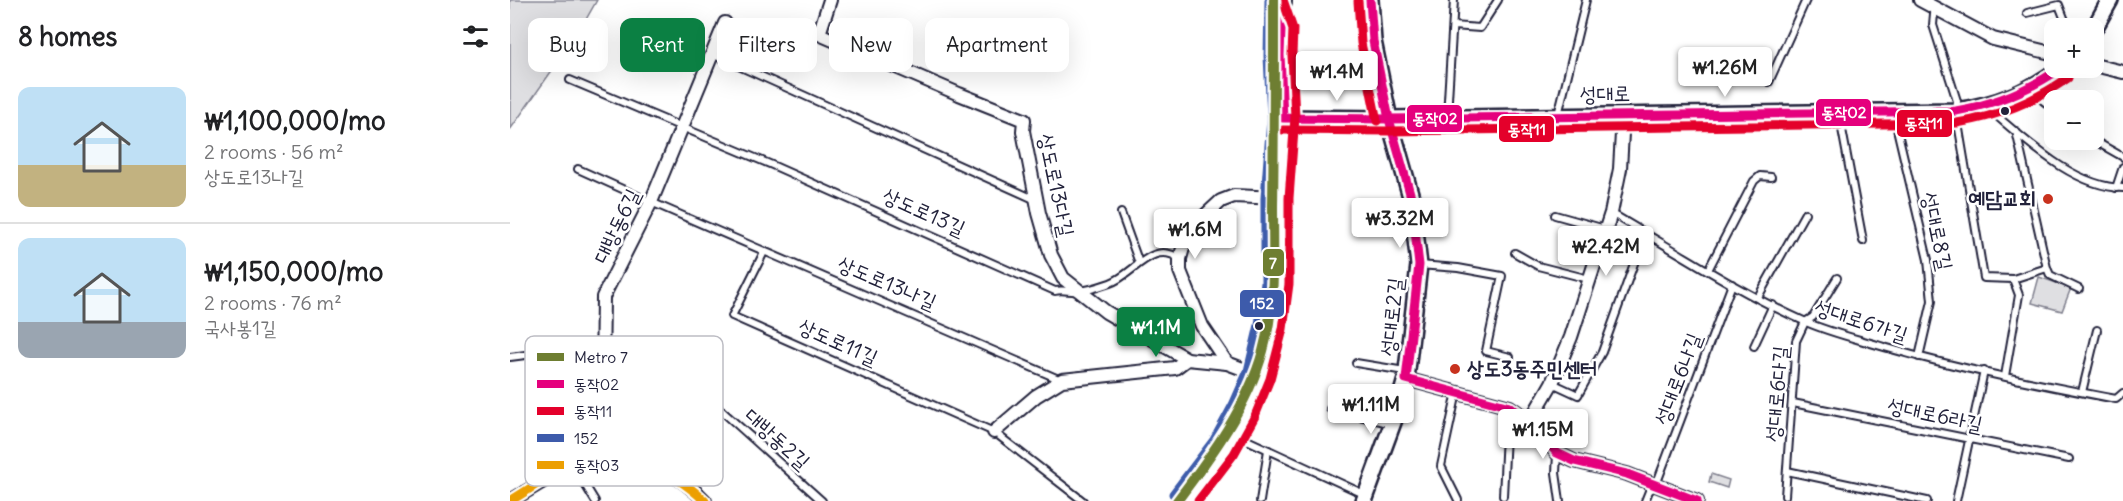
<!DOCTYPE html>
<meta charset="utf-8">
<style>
:root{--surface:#fff;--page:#f6f6f6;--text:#202124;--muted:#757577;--line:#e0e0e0;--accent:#0b8043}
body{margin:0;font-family:Delius,"Poor Story",sans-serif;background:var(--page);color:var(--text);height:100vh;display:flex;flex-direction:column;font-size:22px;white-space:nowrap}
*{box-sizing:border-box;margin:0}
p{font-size:20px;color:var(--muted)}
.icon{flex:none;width:33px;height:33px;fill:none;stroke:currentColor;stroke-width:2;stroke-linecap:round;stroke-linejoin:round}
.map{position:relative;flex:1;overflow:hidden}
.panel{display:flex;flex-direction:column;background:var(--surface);width:510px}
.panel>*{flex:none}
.top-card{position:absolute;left:18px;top:18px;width:570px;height:54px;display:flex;gap:12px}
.buttons{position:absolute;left:1534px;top:18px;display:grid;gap:12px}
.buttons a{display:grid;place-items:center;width:60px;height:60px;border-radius:12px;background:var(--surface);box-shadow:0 6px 24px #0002;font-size:30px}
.price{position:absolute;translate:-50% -51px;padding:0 14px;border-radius:6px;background:#fff;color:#222;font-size:20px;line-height:39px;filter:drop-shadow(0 2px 3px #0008)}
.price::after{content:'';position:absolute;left:50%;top:36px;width:18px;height:14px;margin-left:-9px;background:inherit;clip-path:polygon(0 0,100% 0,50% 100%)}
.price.active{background:var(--accent);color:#fff}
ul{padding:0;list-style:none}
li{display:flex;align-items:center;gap:18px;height:150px;padding:0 18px}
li+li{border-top:2px solid var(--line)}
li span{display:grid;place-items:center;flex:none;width:168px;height:120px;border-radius:12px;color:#555}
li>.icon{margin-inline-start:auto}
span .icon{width:72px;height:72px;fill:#fffc;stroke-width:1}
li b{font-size:26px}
h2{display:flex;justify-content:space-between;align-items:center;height:72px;padding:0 18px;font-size:26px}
.chip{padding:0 21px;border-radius:12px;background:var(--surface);box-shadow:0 6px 24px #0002;font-size:21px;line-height:54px}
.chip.active{background:var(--accent);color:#fff}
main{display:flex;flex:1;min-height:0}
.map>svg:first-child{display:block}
.green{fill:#dfdfe2;stroke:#80808e;stroke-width:1.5}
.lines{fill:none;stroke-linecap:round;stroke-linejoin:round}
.service-casing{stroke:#22223b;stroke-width:10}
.minor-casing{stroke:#22223b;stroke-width:16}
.tertiary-casing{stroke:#22223b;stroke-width:20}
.primary-casing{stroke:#22223b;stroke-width:24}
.service{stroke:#fff;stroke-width:6}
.minor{stroke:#fff;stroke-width:12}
.tertiary{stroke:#fff;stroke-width:15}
.primary{stroke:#fff;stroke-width:20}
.bus-1-casing{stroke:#fff;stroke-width:14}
.bus-2-casing{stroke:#fff;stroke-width:14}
.bus-3-casing{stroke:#fff;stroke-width:14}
.bus-4-casing{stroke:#fff;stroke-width:14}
.bus-1{stroke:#e5007d;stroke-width:9}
.bus-2{stroke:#e4002b;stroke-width:9}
.bus-3{stroke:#3d5bab;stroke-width:9}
.bus-4{stroke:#ec9f03;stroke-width:9}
.metro-1-casing{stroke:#fff;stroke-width:15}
.metro-1{stroke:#6e7e31;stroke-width:10}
.bus-dot{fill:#22223b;stroke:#fff;stroke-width:2}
.poi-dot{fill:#c8321e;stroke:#fff;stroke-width:2}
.labels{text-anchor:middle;stroke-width:5;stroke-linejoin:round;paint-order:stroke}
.street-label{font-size:21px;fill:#22223b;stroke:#fff}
.poi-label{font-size:21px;font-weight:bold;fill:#22223b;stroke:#fff;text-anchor:end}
.key{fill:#fff;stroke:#bdbdc4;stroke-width:1.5}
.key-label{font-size:16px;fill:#22223b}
.line-badge{stroke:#fff;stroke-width:2}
.badge-label{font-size:16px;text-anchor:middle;font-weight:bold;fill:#fff}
</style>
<main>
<section class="panel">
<h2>8 homes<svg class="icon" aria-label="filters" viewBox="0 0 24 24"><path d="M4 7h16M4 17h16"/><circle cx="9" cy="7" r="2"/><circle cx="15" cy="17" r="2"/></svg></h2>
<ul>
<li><span style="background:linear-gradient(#bfe0f5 65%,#c2b280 0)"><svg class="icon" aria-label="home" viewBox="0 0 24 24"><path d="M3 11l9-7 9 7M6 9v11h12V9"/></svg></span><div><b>₩1,100,000/mo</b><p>2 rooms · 56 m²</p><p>상도로13나길</p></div></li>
<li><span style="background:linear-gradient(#bfe0f5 70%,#9aa5b1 0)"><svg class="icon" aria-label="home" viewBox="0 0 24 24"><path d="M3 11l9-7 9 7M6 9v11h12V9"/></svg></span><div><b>₩1,150,000/mo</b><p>2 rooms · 76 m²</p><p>국사봉1길</p></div></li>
</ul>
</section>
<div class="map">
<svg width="1613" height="501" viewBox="0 0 1613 501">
<rect width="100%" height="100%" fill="#fff"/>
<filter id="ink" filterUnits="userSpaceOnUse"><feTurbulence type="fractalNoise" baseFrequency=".0167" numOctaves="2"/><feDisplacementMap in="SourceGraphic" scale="12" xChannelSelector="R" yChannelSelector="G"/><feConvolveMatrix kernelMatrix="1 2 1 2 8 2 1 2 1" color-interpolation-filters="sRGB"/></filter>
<g filter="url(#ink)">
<g class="green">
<path d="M0,0H87L67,35L0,130Z"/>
<path d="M1529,277L1561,288L1552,311L1522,303Z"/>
<path d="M1201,474L1219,480L1217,488L1199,482Z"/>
</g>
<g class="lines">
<g class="service-casing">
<g id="service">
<path d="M1427,10L1424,14L1423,25L1447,101L1446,111L1474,278L1503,279L1537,268"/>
<path d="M1517,13L1549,5L1558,28"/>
<path d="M943,26L970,28L988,0"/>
<path d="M202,54L526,200"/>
<path d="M60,80L262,165L545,291C553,289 560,292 568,291C578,291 591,286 600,283C624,275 642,239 670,259"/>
<path d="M1259,82L1296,0"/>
<path d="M1522,87L1526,95L1545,110"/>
<path d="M1476,107C1514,138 1562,187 1613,188"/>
<path d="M1383,112L1418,260L1422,301L1409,357"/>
<path d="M1332,114L1331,124L1353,241"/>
<path d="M1048,115L1076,0"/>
<path d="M937,116L944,0"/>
<path d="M1506,131L1537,268L1540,275L1569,289"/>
<path d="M1583,140L1613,157"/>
<path d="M68,169L141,202L551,380"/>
<path d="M1606,188L1613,167"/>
<path d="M611,213L629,263"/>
<path d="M1101,213C1165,250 1228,292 1296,322C1321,333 1348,339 1374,347C1450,369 1528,384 1606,399L1613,393"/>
<path d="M1045,215L1095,229"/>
<path d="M254,252L222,316L484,432L573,501"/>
<path d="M1005,253L1028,266L1079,279"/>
<path d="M909,265L948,268L992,276L976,351L1000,357"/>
<path d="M1198,270L1244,181L1250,176L1261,177"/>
<path d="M1248,297L1295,213"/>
<path d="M1244,346L1263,305"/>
<path d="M0,357L93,345L172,375L312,501"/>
<path d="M846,363L895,371"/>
<path d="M1495,376L1509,295L1503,279"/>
<path d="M1042,383L1068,395L1092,352L1135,233"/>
<path d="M947,392L931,466L948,500"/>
<path d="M1572,392L1587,330"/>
<path d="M1283,403L1559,459"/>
<path d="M820,409L882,424"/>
<path d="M724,434L856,495"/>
<path d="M1047,454L1046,473L1050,501"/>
<path d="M63,465L85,501"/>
<path d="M1277,471L1417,501"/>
<path d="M993,496L997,414L999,407"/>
<path d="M1275,496L1286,341L1295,322L1303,317L1327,278"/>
<path d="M750,501L758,450"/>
<path d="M1135,501L1139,491L1146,485L1222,284"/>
<path d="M1446,501L1474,371"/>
</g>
</g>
<g class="minor-casing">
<g id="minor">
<path d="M320,0L309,34L449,94L514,120L513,131L529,213L541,255L553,278L596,312L677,359L717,363L749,375"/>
<path d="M1410,0L1483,39L1545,54"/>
<path d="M1584,65L1613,72"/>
<path d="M717,363L692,326L670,271V259L676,237L685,225L711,201L724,196L767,198"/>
<path d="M896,379L1000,407L1020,421L1047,453L1064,461L1117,474L1187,501"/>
<path d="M1020,421L1042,383L1061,337L1101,213L1110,169L1113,115"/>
<path d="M484,432L526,396L552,380L665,368L677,359"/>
<path d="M91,457L93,297L141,202L215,23"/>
<path d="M0,501C21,489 48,471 69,462C111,445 166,470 195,501"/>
</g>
</g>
<g class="tertiary-casing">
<g id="tertiary">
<path d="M1584,29L1600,0"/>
<path d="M773,118L879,119L1446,111C1488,105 1517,93 1551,68"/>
<path d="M854,501L886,414L896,379L909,265L901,197L879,119L863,41L860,0"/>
</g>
</g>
<g class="primary-casing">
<path id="primary" d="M673,501L714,447L734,410L749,375L761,327L767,284V198L773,118L770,55L771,0"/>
</g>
<use href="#service" class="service"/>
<use href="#minor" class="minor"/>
<use href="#tertiary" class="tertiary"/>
<use href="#primary" class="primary"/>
<g class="bus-1-casing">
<g id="bus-1">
<path d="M760,0L771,30L770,55L773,118L879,119L1446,111C1485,104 1518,91 1551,68"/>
<path d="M860,0L863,41L879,119L901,197L909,265L896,379L1000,407L1020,421L1047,453L1064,461L1117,474L1187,501"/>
</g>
</g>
<g class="bus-2-casing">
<g id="bus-2">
<path d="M848,1L851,43L867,121"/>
<path d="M773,130L879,131L1447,123C1489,116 1523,102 1558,78"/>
<path d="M688,501L724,454L745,416L760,379L773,329L779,284V198L785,117L782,55L783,29L773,0"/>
</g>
</g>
<g class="bus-3-casing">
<path id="bus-3" d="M663,494L704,440L723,405L738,371L749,325L755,283V198L761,118L758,56L759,0"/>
</g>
<g class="bus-4-casing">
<path id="bus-4" d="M0,501C22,488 44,471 69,462C114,445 162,470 195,501"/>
</g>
<use href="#bus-1" class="bus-1"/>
<use href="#bus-2" class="bus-2"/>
<use href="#bus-3" class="bus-3"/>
<use href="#bus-4" class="bus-4"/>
<g class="metro-1-casing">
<path id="metro-1" d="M667,501C701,456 738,406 753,351C766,304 763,254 763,206C764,137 764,69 764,0"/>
</g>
<use href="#metro-1" class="metro-1"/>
</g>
</g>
<g class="bus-dot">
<circle cx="1495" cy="111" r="5"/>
<circle cx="749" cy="326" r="5"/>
</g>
<g class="poi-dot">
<circle cx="1538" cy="199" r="6"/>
<circle cx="945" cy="369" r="6"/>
</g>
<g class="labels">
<g class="street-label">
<text transform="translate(1095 94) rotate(-1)" y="7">성대로</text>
<text transform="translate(546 185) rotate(78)" y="7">상도로13다길</text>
<text transform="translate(414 212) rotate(24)" y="7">상도로13길</text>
<text transform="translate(107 226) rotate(-64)" y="7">대방동6길</text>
<text transform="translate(1427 231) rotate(78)" y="7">성대로8길</text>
<text transform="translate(377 283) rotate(23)" y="7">상도로13나길</text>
<text transform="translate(882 317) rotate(-84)" y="7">성대로2길</text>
<text transform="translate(1351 321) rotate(18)" y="7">성대로6가길</text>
<text transform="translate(328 342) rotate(24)" y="7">상도로11길</text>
<text transform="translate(1168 379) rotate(-69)" y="7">성대로6나길</text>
<text transform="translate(1267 394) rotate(-85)" y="7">성대로6다길</text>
<text transform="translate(1425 415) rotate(12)" y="7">성대로6라길</text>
<text transform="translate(267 439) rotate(42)" y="7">대방동2길</text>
</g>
<g class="poi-label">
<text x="1526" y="206">예담교회</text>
<text x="957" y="376" text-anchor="start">상도3동주민센터</text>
</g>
</g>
<rect x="15" y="336" width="198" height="150" rx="9" class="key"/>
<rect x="27" y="353" width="27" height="8" fill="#6e7e31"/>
<rect x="27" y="380" width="27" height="8" fill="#e5007d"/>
<rect x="27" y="407" width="27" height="8" fill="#e4002b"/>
<rect x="27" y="434" width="27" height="8" fill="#3d5bab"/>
<rect x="27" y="461" width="27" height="8" fill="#ec9f03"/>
<g class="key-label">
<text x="64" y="363">Metro 7</text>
<text x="64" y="390">동작02</text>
<text x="64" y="417">동작11</text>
<text x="64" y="444">152</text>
<text x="64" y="471">동작03</text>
</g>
<g class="line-badge">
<rect x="1305" y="98" width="57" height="29" rx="6" fill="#e5007d"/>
<rect x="896" y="104" width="57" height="29" rx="6" fill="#e5007d"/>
<rect x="1386" y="109" width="57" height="29" rx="6" fill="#e4002b"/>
<rect x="988" y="115" width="57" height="28" rx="6" fill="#e4002b"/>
<rect x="752" y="248" width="23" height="29" rx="6" fill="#6e7e31"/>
<rect x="729" y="289" width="46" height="29" rx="6" fill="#3d5bab"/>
</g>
<g class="badge-label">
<text x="1334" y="118">동작02</text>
<text x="925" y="124">동작02</text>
<text x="1414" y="129">동작11</text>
<text x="1017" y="135">동작11</text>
<text x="763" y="269">7</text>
<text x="752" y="309">152</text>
</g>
</svg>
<div class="buttons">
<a>+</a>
<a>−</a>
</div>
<b class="price" style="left:1215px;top:98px">₩1.26M</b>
<b class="price" style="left:827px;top:102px">₩1.4M</b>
<b class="price" style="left:890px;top:249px">₩3.32M</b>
<b class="price" style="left:685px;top:260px">₩1.6M</b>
<b class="price" style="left:1096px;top:277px">₩2.42M</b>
<b class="price active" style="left:646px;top:358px">₩1.1M</b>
<b class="price" style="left:861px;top:435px">₩1.11M</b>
<b class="price" style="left:1033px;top:460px">₩1.15M</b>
<div class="top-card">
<a class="chip">Buy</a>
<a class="chip active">Rent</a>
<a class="chip">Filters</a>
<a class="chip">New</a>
<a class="chip">Apartment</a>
</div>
</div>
</main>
